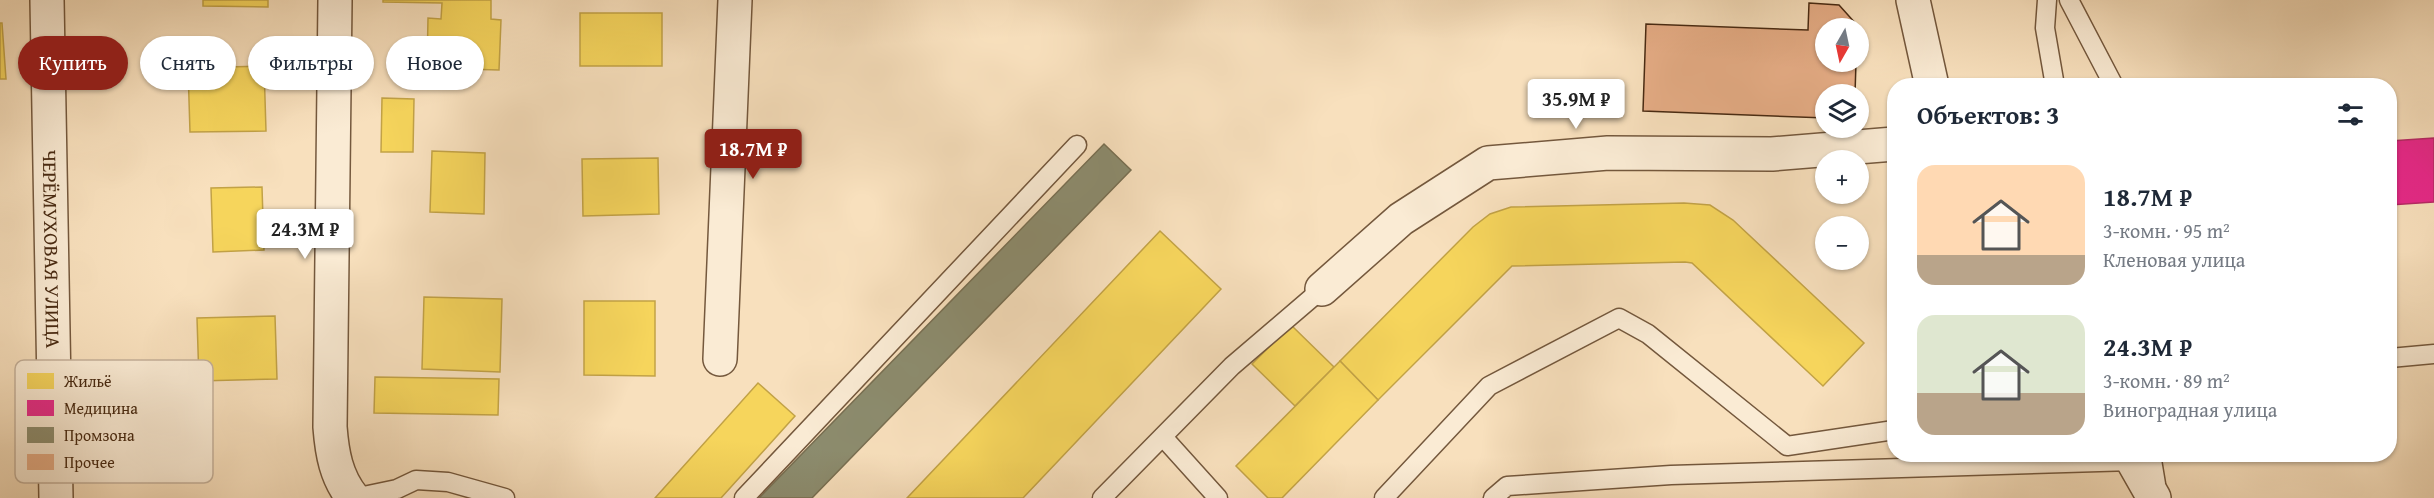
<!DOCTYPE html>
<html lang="ru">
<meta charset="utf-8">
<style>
:root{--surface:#fff;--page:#f2f2f3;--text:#1f2937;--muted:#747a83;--accent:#8f2418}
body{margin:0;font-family:"Gentium Book Plus",serif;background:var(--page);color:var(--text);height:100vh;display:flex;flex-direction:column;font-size:22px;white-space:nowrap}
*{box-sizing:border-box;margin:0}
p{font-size:20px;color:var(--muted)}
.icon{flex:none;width:33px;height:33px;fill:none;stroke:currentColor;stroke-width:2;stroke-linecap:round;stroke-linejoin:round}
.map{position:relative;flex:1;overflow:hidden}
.drawer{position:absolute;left:1887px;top:78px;width:510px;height:384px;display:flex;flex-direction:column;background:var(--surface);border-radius:24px;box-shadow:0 2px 4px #0004}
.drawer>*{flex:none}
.banner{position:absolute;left:18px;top:36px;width:570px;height:54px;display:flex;gap:12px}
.needle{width:39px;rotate:189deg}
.fabs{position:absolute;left:1815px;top:18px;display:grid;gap:12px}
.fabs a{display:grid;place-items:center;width:54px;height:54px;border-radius:50%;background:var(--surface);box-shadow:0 2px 4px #0004;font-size:30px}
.price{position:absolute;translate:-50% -51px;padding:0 14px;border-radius:6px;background:#fff;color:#222;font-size:20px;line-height:39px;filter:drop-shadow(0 2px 3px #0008)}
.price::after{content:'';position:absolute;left:50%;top:36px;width:18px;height:14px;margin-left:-9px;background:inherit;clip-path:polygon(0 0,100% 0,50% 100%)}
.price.active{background:var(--accent);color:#fff}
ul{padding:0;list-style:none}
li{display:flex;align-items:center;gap:18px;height:150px;padding:0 30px}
li span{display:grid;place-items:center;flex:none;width:168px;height:120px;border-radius:18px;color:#555}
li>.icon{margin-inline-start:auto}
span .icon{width:72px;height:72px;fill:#fffc;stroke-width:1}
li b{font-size:26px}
h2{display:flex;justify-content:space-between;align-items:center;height:72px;padding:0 30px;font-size:26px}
.pill{padding:0 21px;border-radius:27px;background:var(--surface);box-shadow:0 2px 4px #0004;font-size:21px;line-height:54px}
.pill.active{background:var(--accent);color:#fff}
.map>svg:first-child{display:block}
.homes{fill:#f6d55c;stroke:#c2a246;stroke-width:1.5}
.health{fill:#e7298a;stroke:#b72966;stroke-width:1.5}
.industry{fill:#8c8c6e;stroke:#786f52;stroke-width:1.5}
.building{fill:#e6ad86;stroke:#482a12;stroke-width:1.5}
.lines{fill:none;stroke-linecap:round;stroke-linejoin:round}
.lane-casing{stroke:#74583d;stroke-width:21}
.street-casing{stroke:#74583d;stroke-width:36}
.lane{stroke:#faebd4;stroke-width:18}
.street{stroke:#faebd4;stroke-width:33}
.labels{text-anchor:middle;stroke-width:6;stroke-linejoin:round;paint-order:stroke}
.street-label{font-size:20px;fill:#482a12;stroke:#faebd4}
.key{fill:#faebd4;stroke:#c5b19a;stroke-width:1.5}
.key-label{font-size:16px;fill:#482a12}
</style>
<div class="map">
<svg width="2434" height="498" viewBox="0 0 2434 498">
<rect width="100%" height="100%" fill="#f8e0bd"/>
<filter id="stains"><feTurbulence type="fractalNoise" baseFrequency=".00333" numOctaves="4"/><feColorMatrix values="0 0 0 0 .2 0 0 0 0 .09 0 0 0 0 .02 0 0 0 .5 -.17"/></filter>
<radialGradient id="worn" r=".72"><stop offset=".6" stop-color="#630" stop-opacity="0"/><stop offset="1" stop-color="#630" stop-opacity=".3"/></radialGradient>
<g class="homes">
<path d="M203,0H268V7L203,6Z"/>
<path d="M383,0H491V19L501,20L499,70L427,68L428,18L441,19L442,3L383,2Z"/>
<rect x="580" y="13" width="82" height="53"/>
<path d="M0,23H2L6,79H0Z"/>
<path d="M264,66L266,131L190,132L188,68Z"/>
<path d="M382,98L414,99L413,152H381Z"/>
<path d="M432,151L485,153L484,214L430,212Z"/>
<path d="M658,158L659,214L583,216L582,159Z"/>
<path d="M262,187L264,250L213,252L211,188Z"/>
<path d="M1684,203L1710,205L1733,220L1864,343L1823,386L1692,263L1685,262L1512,266L1378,400L1340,361L1473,227L1490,214L1511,207Z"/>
<path d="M1160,231L1221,289L1023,498H907Z"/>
<path d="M424,297L502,299L500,372L422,369Z"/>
<path d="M584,301H655V376L584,375Z"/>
<path d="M275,316L277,379L199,381L197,318Z"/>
<path d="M1291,325L1334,367L1295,406L1252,364Z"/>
<path d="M1340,361L1378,400L1282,498H1268L1236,466Z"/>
<path d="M375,377L499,379L498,415L374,413Z"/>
<path d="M758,383L795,416L721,498H655Z"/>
</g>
<path class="health" d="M2434,138V202L2390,205V141Z"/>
<path class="industry" d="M1104,144L1131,170L812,498H759Z"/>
<path class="building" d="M1809,3L1839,5L1857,25V28H1826V62H1856L1855,94H1826V118L1643,111L1646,24L1808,30Z"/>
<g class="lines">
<g class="lane-casing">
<g id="lane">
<path d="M2047,0L2045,28L2055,86"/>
<path d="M2069,0L2114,86"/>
<path d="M2390,358L2434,354"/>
<path d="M1163,437L1218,498"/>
<path d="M2151,454L2156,484"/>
<path d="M354,498L397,489L416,480L448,482L505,498"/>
<path d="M744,498L1077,145"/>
<path d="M1102,498L1232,366L1322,289"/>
<path d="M1384,498L1489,386L1619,318L1648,334L1787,446L1894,430"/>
<path d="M1493,498L1507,486L1671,475L2133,461"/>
</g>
</g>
<g class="street-casing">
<g id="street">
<path id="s1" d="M47,0L56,498"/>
<path d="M335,0L330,427C332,453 336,477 353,498"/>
<path d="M1913,0L1932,86"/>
<path d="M1322,289L1401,219L1488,163L1608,153L1772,154L1894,144"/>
<path d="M720,359L735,0"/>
<path d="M2129,454L2154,498"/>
</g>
</g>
<use href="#lane" class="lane"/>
<use href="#street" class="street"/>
</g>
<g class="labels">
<g class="street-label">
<text dy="7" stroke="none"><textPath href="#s1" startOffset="249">ЧЕРЁМУХОВАЯ УЛИЦА</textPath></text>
</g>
</g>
<rect x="15" y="360" width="198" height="123" rx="9" class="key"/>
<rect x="27" y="373" width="27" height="16" fill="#f6d55c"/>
<rect x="27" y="400" width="27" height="16" fill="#e7298a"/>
<rect x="27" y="427" width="27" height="16" fill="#8c8c6e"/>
<rect x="27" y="454" width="27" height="16" fill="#e6ad86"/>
<g class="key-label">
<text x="64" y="387">Жильё</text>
<text x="64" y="414">Медицина</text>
<text x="64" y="441">Промзона</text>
<text x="64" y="468">Прочее</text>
</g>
<rect width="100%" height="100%" filter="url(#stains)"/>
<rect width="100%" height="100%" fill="url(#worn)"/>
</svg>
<div class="fabs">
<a><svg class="needle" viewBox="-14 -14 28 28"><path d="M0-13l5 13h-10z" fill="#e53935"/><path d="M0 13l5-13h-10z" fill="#747a83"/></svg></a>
<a><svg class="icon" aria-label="layers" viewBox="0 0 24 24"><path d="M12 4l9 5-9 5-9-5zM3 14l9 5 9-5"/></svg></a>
<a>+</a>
<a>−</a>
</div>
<b class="price" style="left:1576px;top:130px">35.9M ₽</b>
<b class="price active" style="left:753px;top:180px">18.7M ₽</b>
<b class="price" style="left:305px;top:260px">24.3M ₽</b>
<div class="banner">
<a class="pill active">Купить</a>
<a class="pill">Снять</a>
<a class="pill">Фильтры</a>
<a class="pill">Новое</a>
</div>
<section class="drawer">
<h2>Объектов: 3<svg class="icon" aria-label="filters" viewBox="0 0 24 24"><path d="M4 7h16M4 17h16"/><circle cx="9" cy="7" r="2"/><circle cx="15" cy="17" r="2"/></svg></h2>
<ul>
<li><span style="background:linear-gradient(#ffd9b3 75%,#b9a48a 0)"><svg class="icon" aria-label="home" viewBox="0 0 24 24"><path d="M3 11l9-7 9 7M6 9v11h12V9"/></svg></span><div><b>18.7M ₽</b><p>3-комн. · 95 m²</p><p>Кленовая улица</p></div></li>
<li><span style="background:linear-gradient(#dfe7d0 65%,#b9a48a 0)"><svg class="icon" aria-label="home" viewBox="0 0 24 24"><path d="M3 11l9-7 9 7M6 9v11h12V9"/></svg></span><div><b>24.3M ₽</b><p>3-комн. · 89 m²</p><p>Виноградная улица</p></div></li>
</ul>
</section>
</div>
